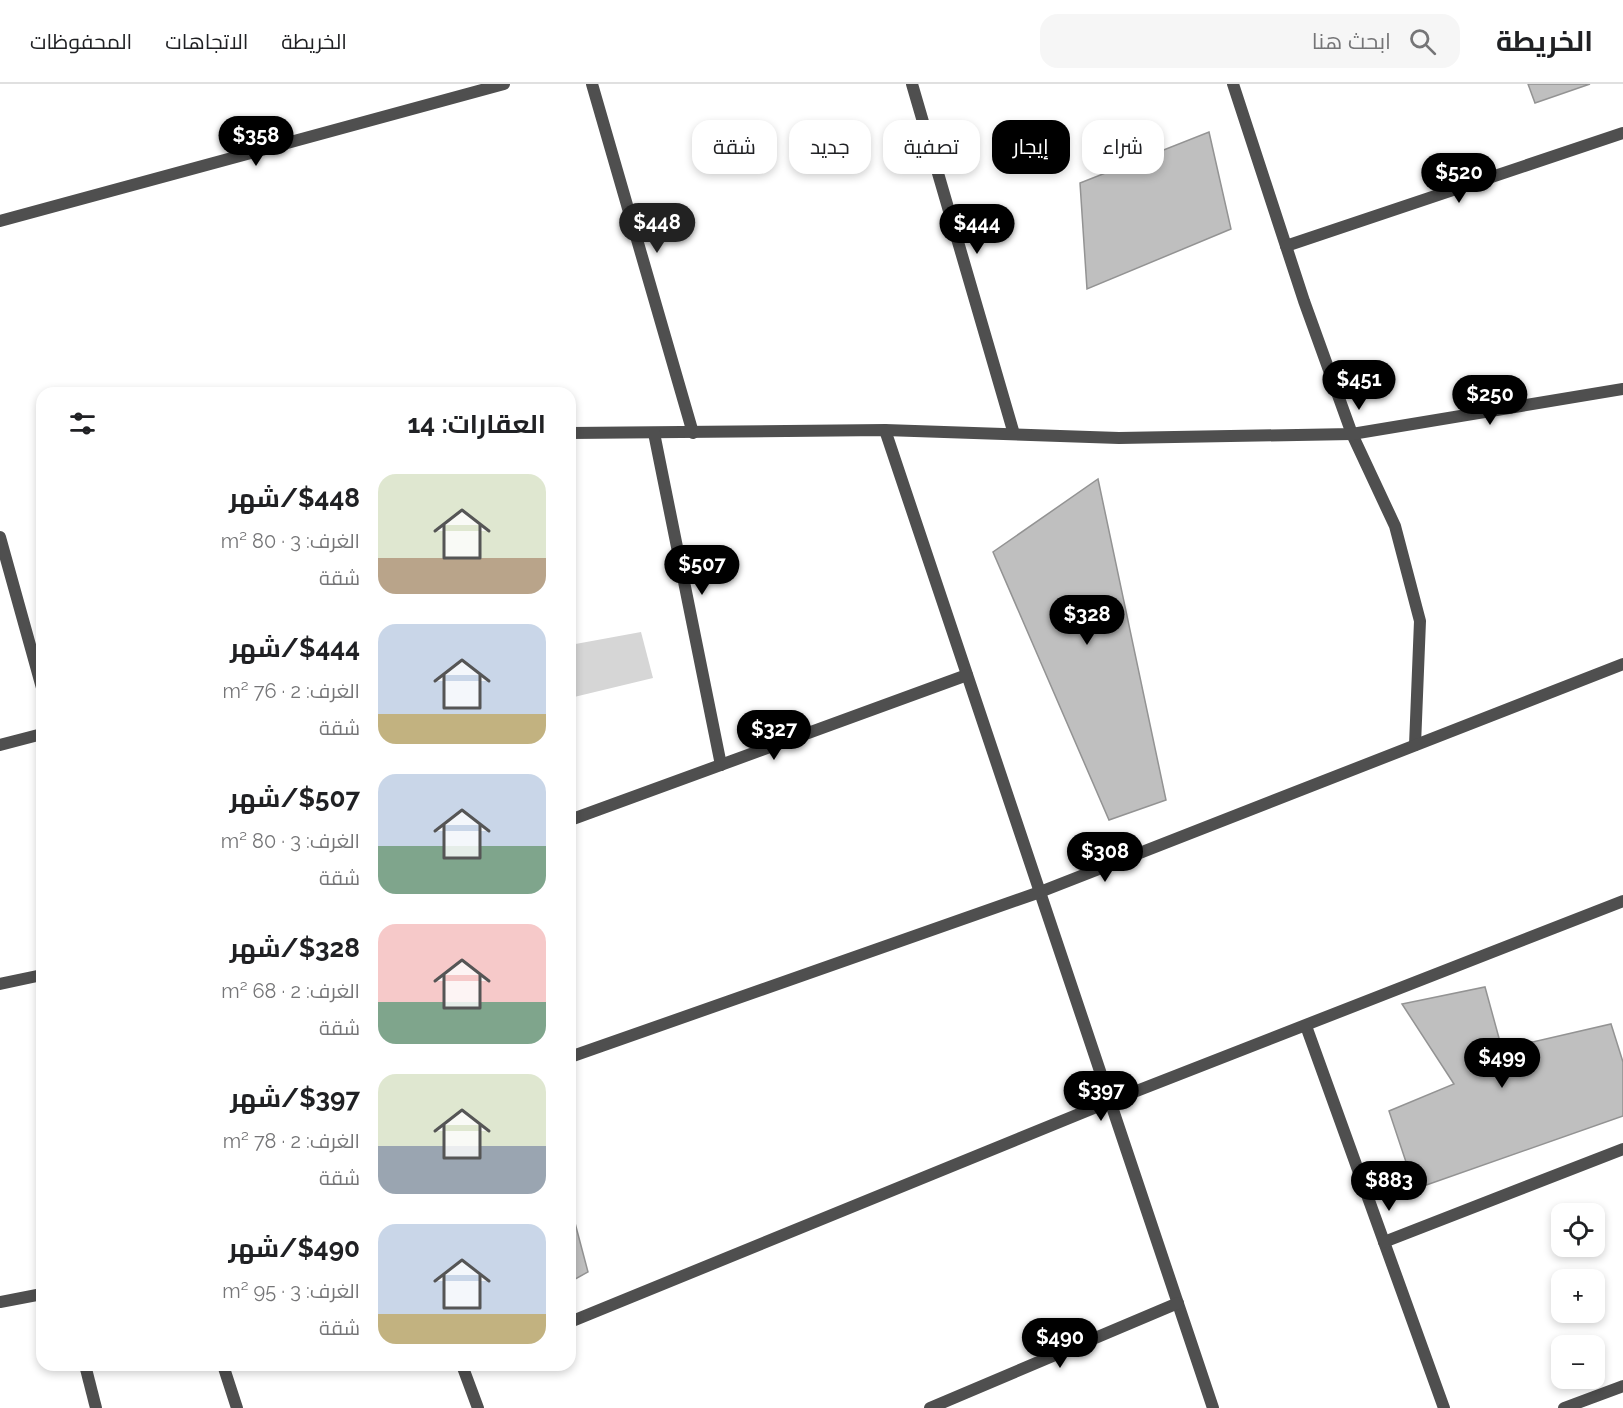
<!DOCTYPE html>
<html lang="ar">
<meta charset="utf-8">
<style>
:root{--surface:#fff;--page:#f6f6f6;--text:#202124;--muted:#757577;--line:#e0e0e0;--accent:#000}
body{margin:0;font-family:Raleway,Cairo,sans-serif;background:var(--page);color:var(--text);direction:rtl;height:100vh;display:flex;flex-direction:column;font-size:22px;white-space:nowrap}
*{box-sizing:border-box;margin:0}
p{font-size:20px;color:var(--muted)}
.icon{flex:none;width:33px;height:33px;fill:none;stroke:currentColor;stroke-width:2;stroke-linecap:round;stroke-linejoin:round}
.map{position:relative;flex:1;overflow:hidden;direction:ltr}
.drawer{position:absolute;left:36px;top:303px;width:540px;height:984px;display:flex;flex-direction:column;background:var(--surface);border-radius:18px;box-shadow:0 3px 9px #0003;direction:rtl}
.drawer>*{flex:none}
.hud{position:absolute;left:594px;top:36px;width:570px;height:54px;direction:rtl;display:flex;gap:12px}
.controls{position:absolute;left:1551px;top:1119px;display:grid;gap:12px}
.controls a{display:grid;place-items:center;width:54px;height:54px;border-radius:12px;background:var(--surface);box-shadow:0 3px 9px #0003;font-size:30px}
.price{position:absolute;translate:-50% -51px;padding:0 14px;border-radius:21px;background:var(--accent);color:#fff;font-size:20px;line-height:39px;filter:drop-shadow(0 2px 3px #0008)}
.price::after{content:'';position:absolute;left:50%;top:36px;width:18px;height:14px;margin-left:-9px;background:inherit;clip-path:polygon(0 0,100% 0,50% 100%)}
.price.on{background:#222;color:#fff}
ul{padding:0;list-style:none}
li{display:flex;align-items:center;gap:18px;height:150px;padding:0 30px}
li span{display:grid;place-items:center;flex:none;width:168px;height:120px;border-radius:18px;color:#555}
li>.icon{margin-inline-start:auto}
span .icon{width:72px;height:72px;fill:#fffc;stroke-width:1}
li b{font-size:26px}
h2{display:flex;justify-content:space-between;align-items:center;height:72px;padding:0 30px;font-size:26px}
.pill{padding:0 21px;border-radius:18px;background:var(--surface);box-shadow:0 3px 9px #0003;font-size:21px;line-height:54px}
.pill.on{background:var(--accent);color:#fff}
header{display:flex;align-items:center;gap:36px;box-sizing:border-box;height:84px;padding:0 30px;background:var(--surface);border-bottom:2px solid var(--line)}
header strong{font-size:28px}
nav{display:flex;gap:33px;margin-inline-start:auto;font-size:21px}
.search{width:420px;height:54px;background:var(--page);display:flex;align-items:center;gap:15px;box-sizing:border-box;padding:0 21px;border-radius:18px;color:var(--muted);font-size:22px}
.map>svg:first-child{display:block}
.green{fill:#d6d6d6}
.building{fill:#bfbfbf;stroke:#939393;stroke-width:1.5}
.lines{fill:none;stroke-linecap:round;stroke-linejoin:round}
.street{stroke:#4f4f4f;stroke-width:12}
</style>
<header>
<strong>الخريطة</strong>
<div class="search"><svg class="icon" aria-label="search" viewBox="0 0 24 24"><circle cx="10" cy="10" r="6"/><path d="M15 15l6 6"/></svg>ابحث هنا</div>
<nav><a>الخريطة</a><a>الاتجاهات</a><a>المحفوظات</a></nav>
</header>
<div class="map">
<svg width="1623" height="1324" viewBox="0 0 1623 1324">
<rect width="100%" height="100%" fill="#fff"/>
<path class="green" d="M641,548L653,594L570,614V561Z"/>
<g class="building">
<path d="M1528,0H1590L1535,19Z"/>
<path d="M1209,48L1231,145L1087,205L1080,99Z"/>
<path d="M1098,395L1166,716L1109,736L993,468Z"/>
<path d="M1485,903L1502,965L1611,940L1623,978V1032L1415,1105L1389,1027L1454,1000L1402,920Z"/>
<path d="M570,1120L588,1188L570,1198Z"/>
</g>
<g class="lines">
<g class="street">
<path d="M592,0L693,349"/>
<path d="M912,0L1014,350"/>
<path d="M1233,0L1304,217L1352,350L1395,442L1420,537L1415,661"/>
<path d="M0,137L504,0"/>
<path d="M1286,162L1623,49"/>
<path d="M885,346L1213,1324"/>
<path d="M570,349L885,346L1119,354L1352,350L1623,305"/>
<path d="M654,349L721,681"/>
<path d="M0,453L42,604"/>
<path d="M0,661L42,650"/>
<path d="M570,736L967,591"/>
<path d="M0,900L42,891"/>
<path d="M1306,942L1444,1324"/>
<path d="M570,973L1040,808L1623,580"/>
<path d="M1384,1158L1623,1065"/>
<path d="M0,1218L42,1210"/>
<path d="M570,1238L1111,1017L1623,817"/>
<path d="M85,1281L96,1324"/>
<path d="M223,1281L237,1324"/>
<path d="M462,1281L478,1324"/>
<path d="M930,1324L1178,1219"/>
<path d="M1564,1324L1623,1302"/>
</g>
</g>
</svg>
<div class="controls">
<a><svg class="icon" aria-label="locate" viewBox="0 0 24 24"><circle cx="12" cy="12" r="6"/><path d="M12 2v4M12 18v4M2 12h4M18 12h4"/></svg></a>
<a>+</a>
<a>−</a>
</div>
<b class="price" style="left:256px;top:83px">$358</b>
<b class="price" style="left:1459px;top:120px">$520</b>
<b class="price on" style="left:657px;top:170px">$448</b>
<b class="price" style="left:977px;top:171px">$444</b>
<b class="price" style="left:1359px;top:327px">$451</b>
<b class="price" style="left:1490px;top:342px">$250</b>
<b class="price" style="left:702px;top:512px">$507</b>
<b class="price" style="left:1087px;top:562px">$328</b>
<b class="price" style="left:774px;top:677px">$327</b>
<b class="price" style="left:1105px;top:799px">$308</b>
<b class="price" style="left:1502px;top:1005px">$499</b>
<b class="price" style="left:1101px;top:1038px">$397</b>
<b class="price" style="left:1389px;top:1128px">$883</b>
<b class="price" style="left:1060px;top:1285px">$490</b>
<div class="hud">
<a class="pill">شراء</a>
<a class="pill on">إيجار</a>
<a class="pill">تصفية</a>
<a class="pill">جديد</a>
<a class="pill">شقة</a>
</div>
<section class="drawer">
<h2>العقارات: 14<svg class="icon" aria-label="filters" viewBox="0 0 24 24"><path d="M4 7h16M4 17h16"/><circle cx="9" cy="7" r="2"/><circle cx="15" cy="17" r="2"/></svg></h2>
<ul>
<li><span style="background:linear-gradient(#dfe7d0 70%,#b9a48a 0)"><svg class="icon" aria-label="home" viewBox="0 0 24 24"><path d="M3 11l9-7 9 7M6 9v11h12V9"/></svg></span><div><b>$448/شهر</b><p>الغرف: 3 · 80 m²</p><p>شقة</p></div></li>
<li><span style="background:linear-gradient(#c9d6e8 75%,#c2b280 0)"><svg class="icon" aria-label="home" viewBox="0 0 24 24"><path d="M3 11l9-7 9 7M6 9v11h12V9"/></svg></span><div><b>$444/شهر</b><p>الغرف: 2 · 76 m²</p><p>شقة</p></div></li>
<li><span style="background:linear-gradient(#c9d6e8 60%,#7fa58c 0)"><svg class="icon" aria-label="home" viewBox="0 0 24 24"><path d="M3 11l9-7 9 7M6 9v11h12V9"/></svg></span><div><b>$507/شهر</b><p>الغرف: 3 · 80 m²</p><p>شقة</p></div></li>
<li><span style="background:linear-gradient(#f6c9c9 65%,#7fa58c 0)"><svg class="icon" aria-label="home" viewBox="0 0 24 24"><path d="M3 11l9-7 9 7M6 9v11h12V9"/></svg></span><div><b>$328/شهر</b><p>الغرف: 2 · 68 m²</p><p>شقة</p></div></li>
<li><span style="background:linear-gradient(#dfe7d0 60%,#9aa5b1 0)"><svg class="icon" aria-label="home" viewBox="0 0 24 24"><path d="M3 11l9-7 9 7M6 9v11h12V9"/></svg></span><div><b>$397/شهر</b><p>الغرف: 2 · 78 m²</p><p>شقة</p></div></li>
<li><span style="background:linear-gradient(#c9d6e8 75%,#c2b280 0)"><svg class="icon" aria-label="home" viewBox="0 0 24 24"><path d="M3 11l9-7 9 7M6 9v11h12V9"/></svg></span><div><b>$490/شهر</b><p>الغرف: 3 · 95 m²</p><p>شقة</p></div></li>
</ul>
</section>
</div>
